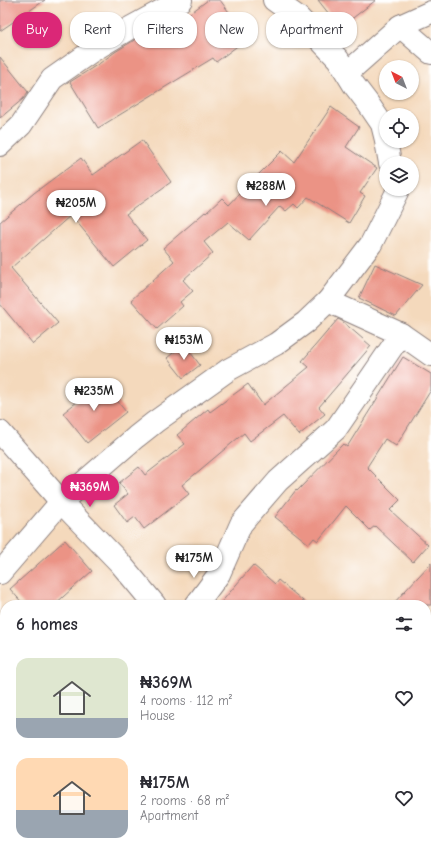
<!DOCTYPE html>
<meta charset="utf-8">
<style>
:root{--surface:#fff;--page:#f2f2f3;--text:#2b2b33;--muted:#7c7c81;--accent:#db2777}
body{margin:0;font-family:"Comic Neue",sans-serif;background:var(--page);color:var(--text);height:100vh;display:flex;flex-direction:column;font-size:15px;white-space:nowrap}
*{box-sizing:border-box;margin:0}
p{font-size:13px;color:var(--muted)}
.icon{flex:none;width:22px;height:22px;fill:none;stroke:currentColor;stroke-width:2;stroke-linecap:round;stroke-linejoin:round}
.map{position:relative;flex:1;overflow:hidden}
.drawer{position:absolute;left:0px;top:600px;width:431px;height:256px;display:flex;flex-direction:column;background:var(--surface);border-radius:16px 16px 0 0;box-shadow:0 1px 3px #0004}
.drawer>*{flex:none}
.guide{position:absolute;left:12px;top:12px;width:407px;height:36px;display:flex;gap:8px}
.needle{width:26px;rotate:318deg}
.controls{position:absolute;left:379px;top:60px;display:grid;gap:8px}
.controls a{display:grid;place-items:center;width:40px;height:40px;border-radius:50%;background:var(--surface);box-shadow:0 1px 3px #0004;font-size:20px}
.price{position:absolute;translate:-50% -34px;padding:0 9px;border-radius:14px;background:#fff;color:#222;font-size:13px;line-height:26px;filter:drop-shadow(0 1px 2px #0008)}
.price::after{content:'';position:absolute;left:50%;top:24px;width:12px;height:9px;margin-left:-6px;background:inherit;clip-path:polygon(0 0,100% 0,50% 100%)}
.price.selected{background:var(--accent);color:#fff}
ul{padding:0;list-style:none}
li{display:flex;align-items:center;gap:12px;height:100px;padding:0 16px}
li span{display:grid;place-items:center;flex:none;width:112px;height:80px;border-radius:12px;color:#555}
li>.icon{margin-inline-start:auto}
span .icon{width:48px;height:48px;fill:#fffc;stroke-width:1}
li b{font-size:17px}
h2{display:flex;justify-content:space-between;align-items:center;height:48px;padding:0 16px;font-size:17px}
.tag{padding:0 14px;border-radius:16px;background:var(--surface);box-shadow:0 1px 3px #0004;font-size:14px;line-height:36px}
.tag.selected{background:var(--accent);color:#fff}
.map>svg:first-child{display:block}
.building{fill:#eb9385}
.lines{fill:none;stroke-linecap:round;stroke-linejoin:round}
.street-casing{stroke:#8b7e7c;stroke-width:24}
.street{stroke:#fff;stroke-width:22}
</style>
<div class="map">
<svg width="431" height="856" viewBox="0 0 431 856">
<rect width="100%" height="100%" fill="#fff"/>
<filter id="ink" filterUnits="userSpaceOnUse"><feTurbulence type="fractalNoise" baseFrequency=".025" numOctaves="2"/><feDisplacementMap in="SourceGraphic" scale="8" xChannelSelector="R" yChannelSelector="G"/><feConvolveMatrix kernelMatrix="1 2 1 2 8 2 1 2 1" color-interpolation-filters="sRGB"/></filter>
<filter id="wash" filterUnits="userSpaceOnUse"><feTurbulence type="fractalNoise" baseFrequency=".012" numOctaves="4" result="noise"/><feDisplacementMap in="SourceGraphic" scale="16" xChannelSelector="R" yChannelSelector="G"/><feGaussianBlur stdDeviation="0.9" result="paint"/><feColorMatrix in="noise" values="0 0 0 0 0 0 0 0 0 0 0 0 0 0 0 0 0 1.4 0 .05"/><feComposite in="paint" operator="in"/></filter>
<g filter="url(#wash)">
<rect width="100%" height="100%" fill="#f4d9bc"/>
<g id="blocks">
<g class="building">
<path d="M0,0H45L0,31Z"/>
<path d="M208,0H220L248,38L216,62L213,58L98,128L70,82L100,63L115,52L144,34L150,43Z"/>
<path d="M318,0H376L340,28Z"/>
<path d="M0,57L28,92L23,99L0,118Z"/>
<path d="M331,107L359,127L346,147L377,168L360,193L365,196L349,223L308,197L298,208L294,204L286,211L280,206L249,240L228,222L204,242L213,253L183,280L193,291L180,302L183,306L157,329L131,300L174,261L163,248L205,212L206,213L222,198L229,205L242,191L282,151L294,162Z"/>
<path d="M142,140L171,182L126,214L147,240L114,267L71,215L11,268L58,323L33,344L0,304V222L34,193L81,158L93,175Z"/>
<path d="M375,264L422,285L396,316L359,298Z"/>
<path d="M338,319L342,321L371,346L319,407L325,414L299,435L283,416L250,441L244,433L182,485L189,494L144,529L135,517L127,523L114,505L128,494L119,483L139,467L145,475L185,444L177,435L208,409L210,412L248,384L263,405L309,367L302,361Z"/>
<path d="M184,344L200,365L183,378L167,358Z"/>
<path d="M403,357L431,374V390L396,446L385,439L367,467L400,500L390,510L428,545L413,562L375,526L370,530L346,506L318,541L314,538L309,544L275,517L296,490L297,491L343,444L347,447Z"/>
<path d="M102,382L126,412L87,443L63,413Z"/>
<path d="M65,540L92,571L54,605H24L10,589Z"/>
<path d="M431,563V605H392Z"/>
<path d="M253,565L275,584L278,580L308,605H219Z"/>
</g>
</g>
</g>
<g filter="url(#ink)">
<use href="#blocks" fill-opacity="0" stroke="#8b7e7c" stroke-width="1"/>
<g class="lines">
<g class="street-casing">
<g id="street">
<path d="M274,0L298,17L338,59L354,85L367,102L382,124L386,140"/>
<path d="M431,12L400,26L431,53"/>
<path d="M347,73L400,26"/>
<path d="M386,141L390,163"/>
<path d="M0,145L21,125L52,79L92,51L128,29L181,0"/>
<path d="M401,334L431,355"/>
<path d="M0,432L51,490L61,502L120,563L155,605"/>
<path d="M0,573L61,502L136,437L155,422L228,370L276,344L306,322L328,301L371,244L397,192V189"/>
<path d="M196,605L219,574L241,524L278,481L336,429L401,334L328,301"/>
<path d="M0,681L5,683"/>
<path d="M262,851L268,856"/>
</g>
</g>
<use href="#street" class="street"/>
</g>
</g>
</svg>
<div class="controls">
<a><svg class="needle" viewBox="-14 -14 28 28"><path d="M0-13l5 13h-10z" fill="#e53935"/><path d="M0 13l5-13h-10z" fill="#7c7c81"/></svg></a>
<a><svg class="icon" aria-label="locate" viewBox="0 0 24 24"><circle cx="12" cy="12" r="6"/><path d="M12 2v4M12 18v4M2 12h4M18 12h4"/></svg></a>
<a><svg class="icon" aria-label="layers" viewBox="0 0 24 24"><path d="M12 4l9 5-9 5-9-5zM3 14l9 5 9-5"/></svg></a>
</div>
<b class="price" style="left:266px;top:207px">₦288M</b>
<b class="price" style="left:76px;top:224px">₦205M</b>
<b class="price" style="left:184px;top:361px">₦153M</b>
<b class="price" style="left:94px;top:412px">₦235M</b>
<b class="price selected" style="left:90px;top:508px">₦369M</b>
<b class="price" style="left:194px;top:579px">₦175M</b>
<div class="guide">
<a class="tag selected">Buy</a>
<a class="tag">Rent</a>
<a class="tag">Filters</a>
<a class="tag">New</a>
<a class="tag">Apartment</a>
</div>
<section class="drawer">
<h2>6 homes<svg class="icon" aria-label="filters" viewBox="0 0 24 24"><path d="M4 7h16M4 17h16"/><circle cx="9" cy="7" r="2"/><circle cx="15" cy="17" r="2"/></svg></h2>
<ul>
<li><span style="background:linear-gradient(#dfe7d0 75%,#9aa5b1 0)"><svg class="icon" aria-label="home" viewBox="0 0 24 24"><path d="M3 11l9-7 9 7M6 9v11h12V9"/></svg></span><div><b>₦369M</b><p>4 rooms · 112 m²</p><p>House</p></div><svg class="icon" aria-label="heart" viewBox="0 0 24 24"><path d="M12 20l-8-8c-3-5 5-10 8-4 3-6 11-1 8 4z"/></svg></li>
<li><span style="background:linear-gradient(#ffd9b3 65%,#9aa5b1 0)"><svg class="icon" aria-label="home" viewBox="0 0 24 24"><path d="M3 11l9-7 9 7M6 9v11h12V9"/></svg></span><div><b>₦175M</b><p>2 rooms · 68 m²</p><p>Apartment</p></div><svg class="icon" aria-label="heart" viewBox="0 0 24 24"><path d="M12 20l-8-8c-3-5 5-10 8-4 3-6 11-1 8 4z"/></svg></li>
</ul>
</section>
</div>
